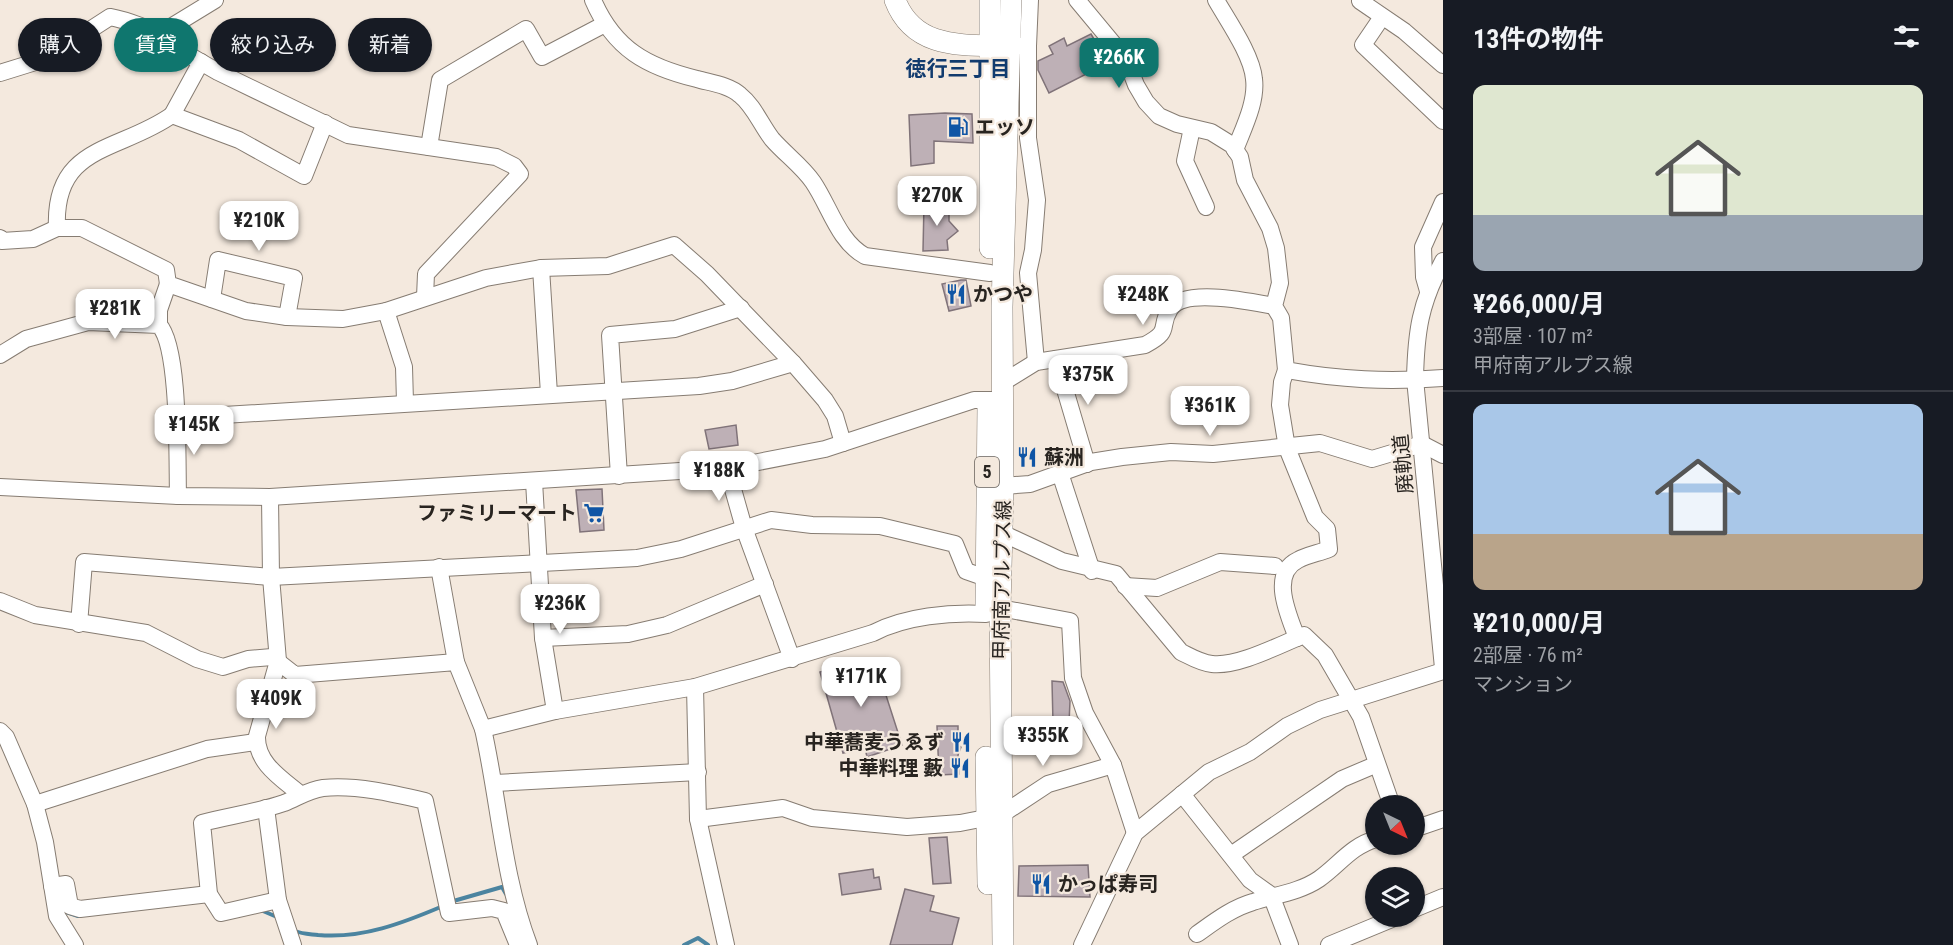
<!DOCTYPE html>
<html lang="ja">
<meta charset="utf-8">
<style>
:root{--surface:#171b24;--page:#20242c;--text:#f1f3f6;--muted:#9ea1a6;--line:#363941;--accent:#0f766e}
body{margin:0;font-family:"Roboto Condensed","Noto Sans JP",sans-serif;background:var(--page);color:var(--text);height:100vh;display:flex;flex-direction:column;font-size:22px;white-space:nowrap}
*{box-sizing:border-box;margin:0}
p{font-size:20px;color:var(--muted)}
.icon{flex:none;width:33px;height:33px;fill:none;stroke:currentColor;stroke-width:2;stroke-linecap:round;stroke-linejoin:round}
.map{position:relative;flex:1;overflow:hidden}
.details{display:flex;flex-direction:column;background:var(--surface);width:510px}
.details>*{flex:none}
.guide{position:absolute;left:18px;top:18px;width:570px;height:54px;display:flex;gap:12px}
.needle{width:39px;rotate:137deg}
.controls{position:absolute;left:1365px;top:795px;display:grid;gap:12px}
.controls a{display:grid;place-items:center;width:60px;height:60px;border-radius:50%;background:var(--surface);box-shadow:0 2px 4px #0004;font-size:30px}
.price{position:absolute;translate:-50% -51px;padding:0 14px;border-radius:12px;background:#fff;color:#222;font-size:20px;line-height:39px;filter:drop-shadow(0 2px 3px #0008)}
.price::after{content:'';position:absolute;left:50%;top:36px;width:18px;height:14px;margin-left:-9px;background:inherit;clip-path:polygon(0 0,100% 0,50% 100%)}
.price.selected{background:var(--accent);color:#fff}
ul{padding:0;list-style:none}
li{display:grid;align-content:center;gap:12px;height:318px;padding:0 30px}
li+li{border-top:2px solid var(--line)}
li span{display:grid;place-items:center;height:186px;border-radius:12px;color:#555}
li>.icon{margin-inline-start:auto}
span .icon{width:108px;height:108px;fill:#fffc;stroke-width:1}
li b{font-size:26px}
h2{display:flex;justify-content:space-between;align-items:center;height:72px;padding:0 30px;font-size:26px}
.chip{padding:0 21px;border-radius:27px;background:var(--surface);box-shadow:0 2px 4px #0004;font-size:21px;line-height:54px}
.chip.selected{background:var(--accent);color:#fff}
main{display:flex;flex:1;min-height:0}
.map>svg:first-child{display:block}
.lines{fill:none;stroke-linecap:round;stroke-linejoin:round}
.stream{stroke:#4b84a0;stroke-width:4}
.building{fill:#beb0b6;stroke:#807379;stroke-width:1.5}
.minor-casing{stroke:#867c72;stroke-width:18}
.major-casing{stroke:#867c72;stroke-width:22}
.minor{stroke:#fff;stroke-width:16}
.major{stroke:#fff;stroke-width:21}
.labels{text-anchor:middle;stroke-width:4.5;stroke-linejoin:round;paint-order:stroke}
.shield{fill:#f4e9de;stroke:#655f59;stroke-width:1.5}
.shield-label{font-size:18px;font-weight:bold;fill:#282420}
.poi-label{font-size:20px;font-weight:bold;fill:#282420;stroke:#f4e9de;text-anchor:start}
.street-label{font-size:20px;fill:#282420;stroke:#f4e9de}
.neighbourhood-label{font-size:21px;font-weight:bold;fill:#113b6e;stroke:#f4e9de}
</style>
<main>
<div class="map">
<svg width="1443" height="945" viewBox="0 0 1443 945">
<rect width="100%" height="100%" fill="#f4e9de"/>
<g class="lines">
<g class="stream">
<path d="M450,902L502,887L506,894"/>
<path d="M63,911L78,916"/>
<path d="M263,911L277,917"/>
<path d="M295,931C302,934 310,934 318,935C362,939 403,923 443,906"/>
<path d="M684,945L698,938L708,945"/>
</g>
</g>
<g class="building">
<path d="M1091,34L1108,63L1049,93L1038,70V61L1053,54L1049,46L1064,38L1067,46Z"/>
<path d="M945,113L972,114L973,143L934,141V163L911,166L909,115Z"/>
<path d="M924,204H949V221L958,231L947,240L948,250L923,251Z"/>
<path d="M961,280H966L971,306L949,311L942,284Z"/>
<path d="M736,425L738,445L709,449L705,430Z"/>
<path d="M602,489L604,530L580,532L576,490Z"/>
<path d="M874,658L902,745L867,757L865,748L843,753L820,672Z"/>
<path d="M1052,681L1063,682L1070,701L1069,723H1053Z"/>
<path d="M937,726H958V745L961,747L958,755L959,774L939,775Z"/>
<path d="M947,837L951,883L933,884L929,838Z"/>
<path d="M1088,865L1090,897L1018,896L1019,866Z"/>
<path d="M873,869L874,878L879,877L881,889L842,895L839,874Z"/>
<path d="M905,889L934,896L930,911L959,918L952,945H890Z"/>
</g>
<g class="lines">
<g class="minor-casing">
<g id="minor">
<path d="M593,0C614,49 647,67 697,79C711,83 729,85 740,95C754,106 761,125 772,139C785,154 802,166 813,182C830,207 838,241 865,256L990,273"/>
<path d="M1077,0L1126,59L1136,85L1146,102L1159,116L1177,124L1211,132L1232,145L1240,157L1245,180L1270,228L1276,248L1280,283L1274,306L1281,318L1286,370C1341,380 1388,382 1443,378"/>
<path d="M1216,0C1228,21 1252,55 1254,79C1257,102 1243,129 1235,150"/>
<path d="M1360,1L1404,31L1443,65"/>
<path d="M1382,17L1363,45L1443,121"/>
<path d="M161,33L215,0"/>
<path d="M1018,46H1028L1030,0"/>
<path d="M1028,46V138L1037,200L1033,250L1028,273L1036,362"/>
<path d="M0,73L45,59L110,17C128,20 144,28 161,33L166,42L218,72L348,135L496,157L514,166L520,174L426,274L425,297"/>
<path d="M172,115L201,62"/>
<path d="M1192,128L1185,161L1206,207"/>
<path d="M429,147L440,80L526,29L542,57L605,24"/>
<path d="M57,228C53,144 120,152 172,115L239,140L304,176L325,123"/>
<path d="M0,238L2,241L33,239L57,228H82L166,270L168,284L246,311L287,317L343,319L386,311L486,278L541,268L608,266L674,245L707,274L793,363L825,400L835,416L843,443"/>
<path d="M1443,261C1420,303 1416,332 1415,379L1443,668"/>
<path d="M541,268L549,394"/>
<path d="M1428,291L1424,277L1423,247L1443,202"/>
<path d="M212,299L218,260L294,278L287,317"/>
<path d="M386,311L404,367L405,402"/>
<path d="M159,325V310L168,284"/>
<path d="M0,355L26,339L88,322L159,325C180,347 177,461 178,496"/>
<path d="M1056,359L1087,464"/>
<path d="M1286,370L1282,382L1280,405L1287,448L1315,517L1327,529L1329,549C1319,553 1307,555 1298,560C1269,574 1289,616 1297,638"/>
<path d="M1002,383L1036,362L1145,345C1173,330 1158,328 1170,309C1184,287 1252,302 1274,306"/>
<path d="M175,418L699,386L732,381L793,363"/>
<path d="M727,468L744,528L792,659"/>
<path d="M1060,473L1092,571"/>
<path d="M619,476L610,335L675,329L741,308"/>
<path d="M534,481L543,638L555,711"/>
<path d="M1003,486L1030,484L1091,462L1122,457L1171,452L1213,454L1320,443L1372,459L1422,444L1443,455"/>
<path d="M0,487L178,496L270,497L727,468L825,449L974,400H1002"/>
<path d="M270,497L271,577L278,661L257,736C256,763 281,778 300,794"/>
<path d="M1002,533L1062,561L1116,574L1181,652C1191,657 1201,663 1212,664C1238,667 1279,645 1304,635L1325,655L1361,717L1392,806"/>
<path d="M439,567L456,662"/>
<path d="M1125,586L1157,588L1220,562L1275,566"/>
<path d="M0,601L35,615L146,633L197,659L223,667L248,659L272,657L295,675L456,662L483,729L555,711L695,687L873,633C905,616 951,612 986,614"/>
<path d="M1000,608L1070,621L1073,678L1085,713L1113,765L1135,833"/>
<path d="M79,624L84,562L271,577L637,558L681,549L771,520L812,525L880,526L955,544L966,571L986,578"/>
<path d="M543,638L628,634L667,625L765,584"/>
<path d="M695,687L698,819L726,945"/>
<path d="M483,729C499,800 503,877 529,945"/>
<path d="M0,731L6,737L35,804L45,842L57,916L75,945"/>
<path d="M495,783L698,772"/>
<path d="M1182,794L1250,880L1271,895L1290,945"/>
<path d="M35,804L207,749L256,742"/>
<path d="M266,808L278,900L293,945"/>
<path d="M698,819L783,808L812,818L907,827L960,823L1001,815L1048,784L1113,765"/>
<path d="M1414,829L1443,819"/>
<path d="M1231,855L1342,779L1375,765"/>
<path d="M52,886L66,884L70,906L80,909L209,894"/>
<path d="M278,900L221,913L209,894L202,823C229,816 258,812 284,803C297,798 308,790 323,788C357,785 391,793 425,801L449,913L492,908L504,911L518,945"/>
<path d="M1414,909L1443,897"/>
<path d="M1197,934C1214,922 1232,908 1253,902C1275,895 1300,892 1319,879C1339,865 1351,846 1376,839"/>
<path d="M1082,945L1135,833L1209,772L1250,752L1287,726L1320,710L1443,671"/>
<path d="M1329,945L1399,916"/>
</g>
</g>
<g class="major-casing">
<g id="major">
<path d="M895,0C913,47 957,45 1001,46"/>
<path d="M990,0V248"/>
<path d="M986,605L988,406"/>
<path d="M986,757L988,884"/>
<path d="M1003,945L1000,608L1003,486L1002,307L1011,0"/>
</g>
</g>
<use href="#minor" class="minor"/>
<use href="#major" class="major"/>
</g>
<defs>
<g id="fuel-bare" transform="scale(1.62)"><path d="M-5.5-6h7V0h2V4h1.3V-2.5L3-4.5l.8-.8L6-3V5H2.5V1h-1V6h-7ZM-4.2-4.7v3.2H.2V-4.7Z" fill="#0f55a5" stroke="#f4e9de" stroke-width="2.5" paint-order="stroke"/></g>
<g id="restaurant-bare" transform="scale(1.62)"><path d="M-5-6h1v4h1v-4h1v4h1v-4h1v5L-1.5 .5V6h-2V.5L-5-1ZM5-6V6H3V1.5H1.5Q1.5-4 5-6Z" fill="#0f55a5" stroke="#f4e9de" stroke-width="2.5" paint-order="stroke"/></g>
<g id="supermarket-bare" transform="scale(1.62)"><path d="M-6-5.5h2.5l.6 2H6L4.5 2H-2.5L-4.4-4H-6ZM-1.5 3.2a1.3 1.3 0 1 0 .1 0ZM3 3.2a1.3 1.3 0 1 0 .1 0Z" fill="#0f55a5" stroke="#f4e9de" stroke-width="2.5" paint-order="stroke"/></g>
</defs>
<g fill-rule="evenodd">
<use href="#fuel-bare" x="958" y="127"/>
<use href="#restaurant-bare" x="956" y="294"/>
<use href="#restaurant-bare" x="1027" y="457"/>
<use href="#supermarket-bare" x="594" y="513"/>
<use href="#restaurant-bare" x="961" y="742"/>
<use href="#restaurant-bare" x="960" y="768"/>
<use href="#restaurant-bare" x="1041" y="884"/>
</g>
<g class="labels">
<rect class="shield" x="975" y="457" width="24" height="30" rx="4.5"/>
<g class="shield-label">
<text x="987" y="478">5</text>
</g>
<g class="poi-label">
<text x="975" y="134">エッソ</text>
<text x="973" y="301">かつや</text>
<text x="1044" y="464">蘇洲</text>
<text x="577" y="520" text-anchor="end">ファミリーマート</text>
<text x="944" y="749" text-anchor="end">中華蕎麦うゑず</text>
<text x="943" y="775" text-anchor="end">中華料理 藪</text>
<text x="1058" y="891">かっぱ寿司</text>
</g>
<g class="street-label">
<text transform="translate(1403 464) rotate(-95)" y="7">廃軌道</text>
<text transform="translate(1002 580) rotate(-89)" y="7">甲府南アルプス線</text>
</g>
<g class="neighbourhood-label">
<text x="958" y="76">徳行三丁目</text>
</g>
</g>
</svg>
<div class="controls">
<a><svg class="needle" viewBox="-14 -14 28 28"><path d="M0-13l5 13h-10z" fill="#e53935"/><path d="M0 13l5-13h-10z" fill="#9ea1a6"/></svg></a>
<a><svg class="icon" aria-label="layers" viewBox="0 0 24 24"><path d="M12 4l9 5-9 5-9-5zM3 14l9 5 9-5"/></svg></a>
</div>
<b class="price selected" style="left:1119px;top:89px">¥266K</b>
<b class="price" style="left:937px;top:227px">¥270K</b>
<b class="price" style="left:259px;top:252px">¥210K</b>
<b class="price" style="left:1143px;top:326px">¥248K</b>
<b class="price" style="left:115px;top:340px">¥281K</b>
<b class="price" style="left:1088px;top:406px">¥375K</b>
<b class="price" style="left:1210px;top:437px">¥361K</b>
<b class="price" style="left:194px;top:456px">¥145K</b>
<b class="price" style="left:719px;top:502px">¥188K</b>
<b class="price" style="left:560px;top:635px">¥236K</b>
<b class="price" style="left:861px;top:708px">¥171K</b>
<b class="price" style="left:276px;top:730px">¥409K</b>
<b class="price" style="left:1043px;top:767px">¥355K</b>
<div class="guide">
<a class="chip">購入</a>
<a class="chip selected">賃貸</a>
<a class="chip">絞り込み</a>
<a class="chip">新着</a>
</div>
</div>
<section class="details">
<h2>13件の物件<svg class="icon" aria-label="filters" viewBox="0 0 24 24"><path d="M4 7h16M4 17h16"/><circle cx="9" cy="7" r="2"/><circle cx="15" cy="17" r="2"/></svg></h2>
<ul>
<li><span style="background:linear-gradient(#dfe7d0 70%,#9aa5b1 0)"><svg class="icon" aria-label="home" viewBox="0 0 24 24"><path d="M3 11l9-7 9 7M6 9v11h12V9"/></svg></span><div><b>¥266,000/月</b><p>3部屋 · 107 m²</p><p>甲府南アルプス線</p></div></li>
<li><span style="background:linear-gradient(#a9c7e8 70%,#b9a48a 0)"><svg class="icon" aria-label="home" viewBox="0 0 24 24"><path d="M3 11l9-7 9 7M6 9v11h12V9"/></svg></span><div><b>¥210,000/月</b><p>2部屋 · 76 m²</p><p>マンション</p></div></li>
</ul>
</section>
</main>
